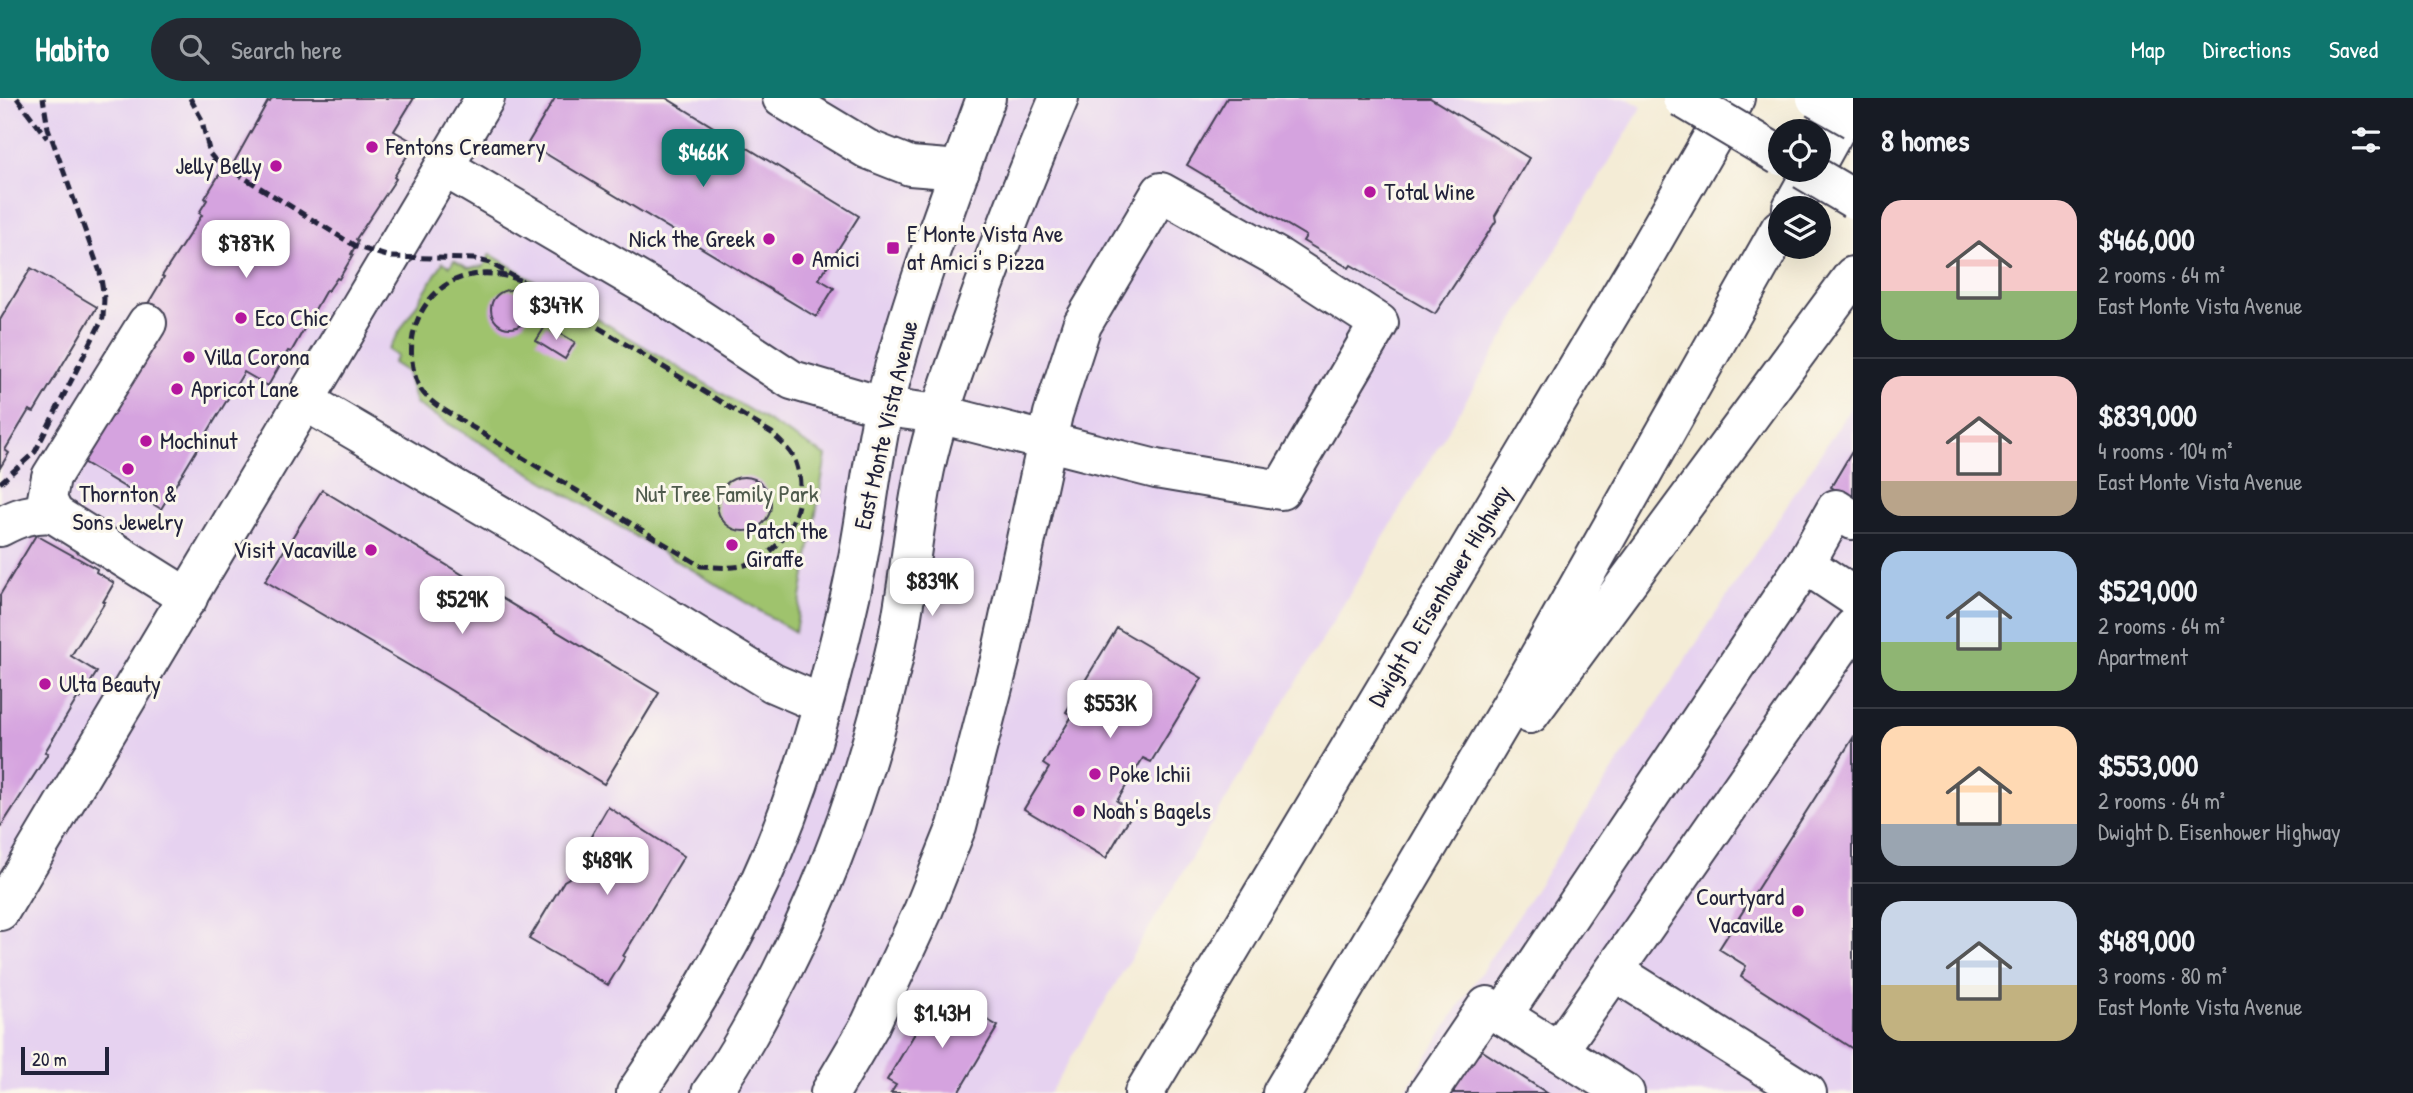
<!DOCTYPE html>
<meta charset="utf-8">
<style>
:root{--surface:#171b24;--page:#242831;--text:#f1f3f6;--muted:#9ea1a6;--line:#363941;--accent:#0f766e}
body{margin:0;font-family:"Patrick Hand",sans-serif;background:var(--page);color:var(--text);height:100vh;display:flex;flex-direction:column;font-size:26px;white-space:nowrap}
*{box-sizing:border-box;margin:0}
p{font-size:23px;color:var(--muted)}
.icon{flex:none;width:38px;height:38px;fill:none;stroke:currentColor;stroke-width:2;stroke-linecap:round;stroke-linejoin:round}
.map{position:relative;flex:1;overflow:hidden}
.panel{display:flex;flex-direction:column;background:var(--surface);width:560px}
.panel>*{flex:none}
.fabs{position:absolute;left:1768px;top:21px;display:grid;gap:14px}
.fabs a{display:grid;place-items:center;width:63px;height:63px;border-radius:50%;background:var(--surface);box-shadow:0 7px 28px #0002;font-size:35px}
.scale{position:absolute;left:21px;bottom:18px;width:88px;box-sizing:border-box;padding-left:7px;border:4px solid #22223b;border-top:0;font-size:19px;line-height:24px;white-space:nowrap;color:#22223b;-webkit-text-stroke:5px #fbf7ec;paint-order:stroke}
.price{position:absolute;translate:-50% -60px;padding:0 16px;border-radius:14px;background:#fff;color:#222;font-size:23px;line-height:46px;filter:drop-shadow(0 2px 4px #0008)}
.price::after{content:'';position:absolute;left:50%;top:42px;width:21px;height:16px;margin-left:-10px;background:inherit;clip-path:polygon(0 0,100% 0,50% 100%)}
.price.on{background:var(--accent);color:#fff}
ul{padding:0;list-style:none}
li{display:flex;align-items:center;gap:21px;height:175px;padding:0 28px}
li+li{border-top:2px solid var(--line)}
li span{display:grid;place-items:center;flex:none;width:196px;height:140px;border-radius:21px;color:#555}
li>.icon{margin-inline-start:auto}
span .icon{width:84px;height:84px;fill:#fffc;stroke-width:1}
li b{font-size:30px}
h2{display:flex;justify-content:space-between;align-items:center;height:84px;padding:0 28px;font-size:30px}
header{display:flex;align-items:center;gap:42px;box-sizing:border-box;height:98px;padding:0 35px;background:var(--accent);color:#fff}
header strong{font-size:33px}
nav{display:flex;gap:38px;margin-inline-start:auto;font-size:24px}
.search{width:490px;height:63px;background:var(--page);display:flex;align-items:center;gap:18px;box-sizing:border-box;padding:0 24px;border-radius:38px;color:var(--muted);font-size:26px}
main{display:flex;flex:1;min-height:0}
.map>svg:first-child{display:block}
.built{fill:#e6d2f0}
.green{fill:#9fc36d;stroke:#607254;stroke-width:2}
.building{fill:#d5a3df}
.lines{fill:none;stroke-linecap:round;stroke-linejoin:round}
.minor-casing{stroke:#424052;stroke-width:42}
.major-casing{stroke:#424052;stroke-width:42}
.highway-casing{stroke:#424052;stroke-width:42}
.minor{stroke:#fff;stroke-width:38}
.major{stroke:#fff;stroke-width:38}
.highway{stroke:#fff;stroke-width:38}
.rail{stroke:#22223b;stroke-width:5;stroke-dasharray:10 5;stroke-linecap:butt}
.major-bridge-casing{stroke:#424052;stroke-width:42;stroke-linecap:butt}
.major-bridge{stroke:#fff;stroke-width:38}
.poi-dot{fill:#b5179e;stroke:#fbf7ec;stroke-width:2.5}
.labels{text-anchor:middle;stroke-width:6;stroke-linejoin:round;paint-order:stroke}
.poi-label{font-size:24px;fill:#22223b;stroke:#fbf7ec;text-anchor:start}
.street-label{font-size:24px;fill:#22223b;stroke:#fbf7ec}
.park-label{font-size:24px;fill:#4e5a4c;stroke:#fbf7ec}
</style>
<header>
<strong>Habito</strong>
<div class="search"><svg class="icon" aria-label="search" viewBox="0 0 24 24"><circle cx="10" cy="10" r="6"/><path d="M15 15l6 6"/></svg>Search here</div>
<nav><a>Map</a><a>Directions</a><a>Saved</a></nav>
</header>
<main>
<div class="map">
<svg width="1853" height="995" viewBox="0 0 1853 995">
<rect width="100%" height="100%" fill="#fbf7ec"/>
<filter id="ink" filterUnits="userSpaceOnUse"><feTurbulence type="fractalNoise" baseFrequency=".0143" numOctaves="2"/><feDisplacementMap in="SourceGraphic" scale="14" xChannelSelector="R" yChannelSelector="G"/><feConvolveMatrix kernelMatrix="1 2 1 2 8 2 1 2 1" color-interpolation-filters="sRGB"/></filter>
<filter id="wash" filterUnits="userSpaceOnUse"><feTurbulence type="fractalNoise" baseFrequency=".00686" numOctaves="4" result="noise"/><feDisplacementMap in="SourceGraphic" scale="28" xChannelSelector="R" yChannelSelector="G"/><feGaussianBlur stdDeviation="1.57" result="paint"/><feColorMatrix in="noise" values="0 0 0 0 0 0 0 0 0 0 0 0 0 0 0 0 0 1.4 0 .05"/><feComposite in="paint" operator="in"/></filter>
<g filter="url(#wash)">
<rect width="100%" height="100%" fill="#f4ecd6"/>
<g class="built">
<path d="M0,0H1627L1642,9L1050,995H0Z"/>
<path d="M1853,306V995H1404L1461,905Z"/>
</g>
<path class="green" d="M490,156L826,358L795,534L416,306L407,274L393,265L397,258L388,252L443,164L450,168L454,162L468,170L484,168Z"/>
<g id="blocks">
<g class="building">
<path d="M272,0H414L394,33L415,45L394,79L396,81L356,141L358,143L351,156L353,157L339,181L337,180L328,193L326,192L291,254L288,253L268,288L244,274L161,411L78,361L143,214L164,179L162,178L202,117L199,115L207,102L205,100L219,77L222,78L230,64L233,66L268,3L270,4Z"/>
<path d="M555,0H666L859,118L819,181L834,190L816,219L528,45Z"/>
<path d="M1227,0H1430L1529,60L1495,118L1496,123L1435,216L1351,167L1349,170L1303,143L1306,138L1187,67Z"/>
<path d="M31,170L97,209L34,314L29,312L5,352L9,355L0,370V222Z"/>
<circle cx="510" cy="211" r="19"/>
<path d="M546,227L575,244L565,261L536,243Z"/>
<path d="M1853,352V402L1831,389Z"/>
<circle cx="744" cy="406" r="27"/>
<path d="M322,392L659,595L604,686L439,585L265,483Z"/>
<path d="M36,437L97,471L96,474L114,485L103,504H105L71,558L97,574L80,601L78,599L45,654L48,655L44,662L0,730V497Z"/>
<path d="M1117,530L1202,580L1151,664L1143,660L1117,703L1133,714L1106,760L1024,711L1049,670L1043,666L1072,618L1066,614Z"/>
<path d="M1853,640V951L1741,879L1746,868L1719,851Z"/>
<path d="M608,709L684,758L623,858L625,859L608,887L529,841L564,783L569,780L590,746V740Z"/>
<path d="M939,895L998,928L958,995H891L896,987L887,982Z"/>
<path d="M1475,948L1547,995H1445Z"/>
</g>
</g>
</g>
<g filter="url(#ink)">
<use href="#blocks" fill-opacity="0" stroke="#424052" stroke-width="2"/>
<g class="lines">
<g class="minor-casing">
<g id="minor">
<path d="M782,0L867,51L910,68L960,72"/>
<path d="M444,69L663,197L792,282L885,309L939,316L1156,371L1281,392L1379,225L1279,160L1161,94L1082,227L1053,316L1000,562L957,728L923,813L870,927L830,995"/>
<path d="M305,303L522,430L773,585L822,606"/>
<path d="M54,416L47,401L51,379L147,225"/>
<path d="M0,429C18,419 34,414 54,416L188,500"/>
<path d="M1805,466L1836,411L1853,422"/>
<path d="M0,813L485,0"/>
<path d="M1614,873L1807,995"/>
<path d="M1502,918L1805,466L1853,498"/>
<path d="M1558,953L1853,530"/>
<path d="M1428,995L1487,908L1625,995"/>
</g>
</g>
<g class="major-casing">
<g id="major">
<path d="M636,995C682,927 726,858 760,783C801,693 828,596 850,499C865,436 870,372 884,309C909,204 949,102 986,0"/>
<path d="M711,995C738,958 760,916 781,875C834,770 872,660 897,544C909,487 913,428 925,371C935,324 952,279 968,233C996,154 1026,77 1059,0"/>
</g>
</g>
<g class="highway-casing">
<g id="highway">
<path d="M1818,63L1853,0"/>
<path d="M1792,110L1813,72"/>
<path d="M1530,616L1853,178"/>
<path d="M1144,995L1646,155L1735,0"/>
<path d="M1282,995L1519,594L1780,131"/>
</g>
</g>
<use href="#minor" class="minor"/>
<use href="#major" class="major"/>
<use href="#highway" class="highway"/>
<g class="rail">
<path d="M17,0L47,40"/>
<path d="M190,0L201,20L210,56L215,62L357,149L390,159L474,161L490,165L535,191L772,335C780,344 792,353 796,365C810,405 786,455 745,467C730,471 716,469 701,468L439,309C431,303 422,296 418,286C399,241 423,185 472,177C489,174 504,177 520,182"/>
<path d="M0,385L35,354L103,220L104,200L100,174L48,30L43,0"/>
</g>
<g class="major-bridge-casing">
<g id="major-bridge">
<path d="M1682,0L1780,58"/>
<path d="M1816,0L1853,21"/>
<path d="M1804,72L1853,101"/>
</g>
</g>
<use href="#major-bridge" class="major-bridge"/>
</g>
</g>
<g class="poi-dot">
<circle cx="372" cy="49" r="7"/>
<circle cx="276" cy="68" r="7"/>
<circle cx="1370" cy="94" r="7"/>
<circle cx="769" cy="141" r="7"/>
<rect x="886" y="143" width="14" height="14" rx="3.5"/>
<circle cx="798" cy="161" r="7"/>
<circle cx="241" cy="220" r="7"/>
<circle cx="189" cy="259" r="7"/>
<circle cx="177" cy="291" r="7"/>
<circle cx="146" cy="343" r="7"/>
<circle cx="128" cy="371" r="7"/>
<circle cx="732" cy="447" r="7"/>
<circle cx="371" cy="452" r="7"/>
<circle cx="45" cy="586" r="7"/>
<circle cx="1095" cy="676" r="7"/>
<circle cx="1079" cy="713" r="7"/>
<circle cx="1798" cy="813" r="7"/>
</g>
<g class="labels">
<g class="poi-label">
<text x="386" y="57">Fentons Creamery</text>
<text x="262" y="76" text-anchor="end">Jelly Belly</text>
<text x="1384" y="102">Total Wine</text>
<text x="907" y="144">E Monte Vista Ave<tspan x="907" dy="28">at Amici's Pizza</tspan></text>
<text x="755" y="149" text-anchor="end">Nick the Greek</text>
<text x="812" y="169">Amici</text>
<text x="255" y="228">Eco Chic</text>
<text x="203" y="267">Villa Corona</text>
<text x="191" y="299">Apricot Lane</text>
<text x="160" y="351">Mochinut</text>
<text x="128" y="404" text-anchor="middle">Thornton &amp;<tspan x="128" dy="28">Sons Jewelry</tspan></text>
<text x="746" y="441">Patch the<tspan x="746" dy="28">Giraffe</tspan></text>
<text x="357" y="460" text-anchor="end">Visit Vacaville</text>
<text x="59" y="594">Ulta Beauty</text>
<text x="1109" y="684">Poke Ichii</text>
<text x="1093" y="721">Noah's Bagels</text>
<text x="1784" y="807" text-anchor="end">Courtyard<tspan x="1784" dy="28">Vacaville</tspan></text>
</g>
<g class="street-label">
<text transform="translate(886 327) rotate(-77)" y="8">East Monte Vista Avenue</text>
<text transform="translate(1440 498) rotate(-59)" y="8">Dwight D. Eisenhower Highway</text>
</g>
<g class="park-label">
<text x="727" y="404">Nut Tree Family Park</text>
</g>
</g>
</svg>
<div class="fabs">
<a><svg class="icon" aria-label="locate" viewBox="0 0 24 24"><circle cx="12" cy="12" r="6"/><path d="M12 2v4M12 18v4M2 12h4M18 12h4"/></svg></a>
<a><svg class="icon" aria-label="layers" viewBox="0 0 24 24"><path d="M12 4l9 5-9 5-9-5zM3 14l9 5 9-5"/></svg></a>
</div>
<div class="scale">20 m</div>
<b class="price on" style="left:703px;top:91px">$466K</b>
<b class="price" style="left:246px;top:182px">$787K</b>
<b class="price" style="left:556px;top:244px">$347K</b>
<b class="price" style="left:932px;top:520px">$839K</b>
<b class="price" style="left:462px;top:538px">$529K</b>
<b class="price" style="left:1110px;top:642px">$553K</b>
<b class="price" style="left:607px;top:799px">$489K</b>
<b class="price" style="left:942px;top:952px">$1.43M</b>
</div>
<section class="panel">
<h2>8 homes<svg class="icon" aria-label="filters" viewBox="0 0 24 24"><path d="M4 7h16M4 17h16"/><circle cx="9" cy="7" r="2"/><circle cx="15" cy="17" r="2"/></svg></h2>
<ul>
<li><span style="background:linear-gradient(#f6c9c9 65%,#8fb573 0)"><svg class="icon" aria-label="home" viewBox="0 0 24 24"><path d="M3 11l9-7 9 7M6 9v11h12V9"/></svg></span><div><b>$466,000</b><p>2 rooms · 64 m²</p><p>East Monte Vista Avenue</p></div></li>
<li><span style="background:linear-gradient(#f6c9c9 75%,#b9a48a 0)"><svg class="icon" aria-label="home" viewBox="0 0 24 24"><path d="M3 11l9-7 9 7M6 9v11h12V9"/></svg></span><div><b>$839,000</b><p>4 rooms · 104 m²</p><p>East Monte Vista Avenue</p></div></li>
<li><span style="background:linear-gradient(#a9c7e8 65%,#8fb573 0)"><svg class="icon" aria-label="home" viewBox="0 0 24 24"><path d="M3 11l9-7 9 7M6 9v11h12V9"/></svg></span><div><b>$529,000</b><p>2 rooms · 64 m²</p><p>Apartment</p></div></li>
<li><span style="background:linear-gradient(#ffd9b3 70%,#9aa5b1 0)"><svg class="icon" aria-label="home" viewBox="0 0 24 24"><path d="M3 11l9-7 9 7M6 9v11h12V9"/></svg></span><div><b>$553,000</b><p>2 rooms · 64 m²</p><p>Dwight D. Eisenhower Highway</p></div></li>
<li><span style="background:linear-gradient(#c9d6e8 60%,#c2b280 0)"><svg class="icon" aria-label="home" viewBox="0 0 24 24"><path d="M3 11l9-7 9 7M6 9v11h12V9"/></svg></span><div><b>$489,000</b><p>3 rooms · 80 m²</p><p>East Monte Vista Avenue</p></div></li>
</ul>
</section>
</main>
